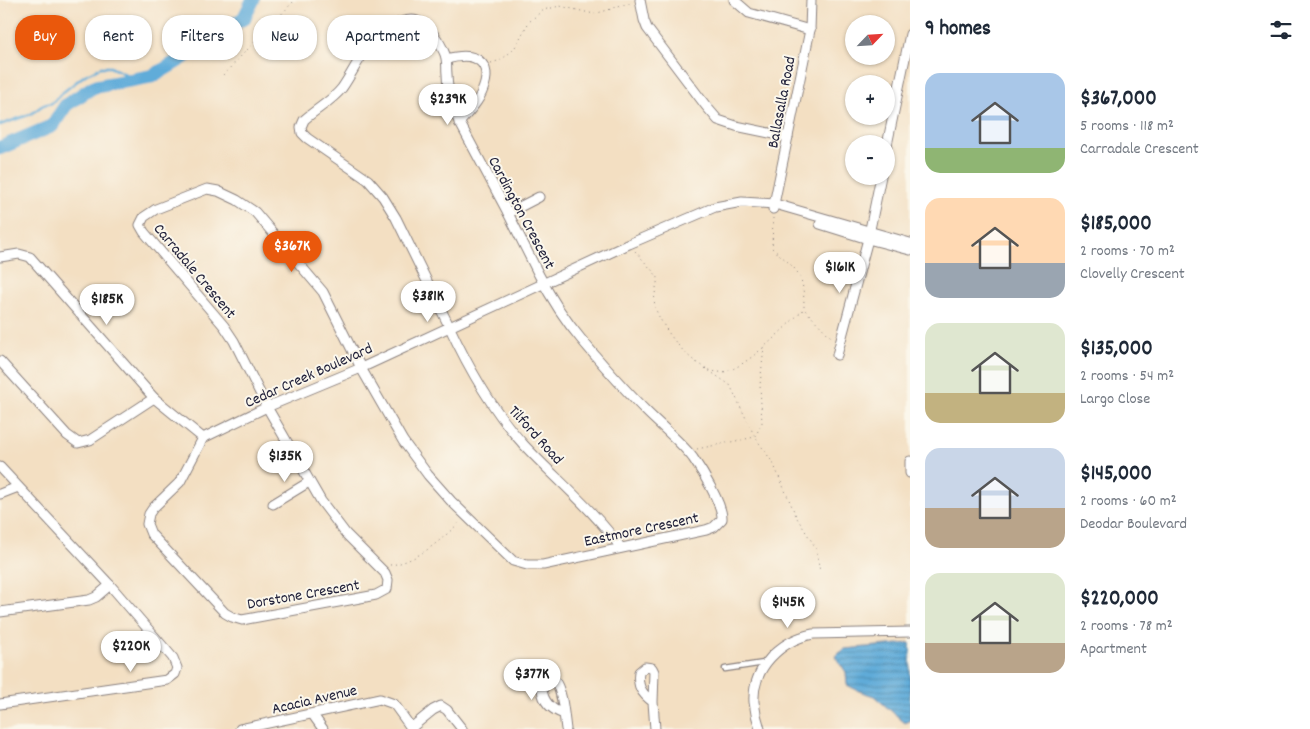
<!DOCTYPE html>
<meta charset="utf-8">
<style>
:root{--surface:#fff;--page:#f6f6f7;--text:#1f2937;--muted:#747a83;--accent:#ea580c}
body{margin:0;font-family:Dekko,sans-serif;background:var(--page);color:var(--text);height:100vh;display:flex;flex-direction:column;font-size:19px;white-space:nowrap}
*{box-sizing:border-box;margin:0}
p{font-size:16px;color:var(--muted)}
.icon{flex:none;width:28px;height:28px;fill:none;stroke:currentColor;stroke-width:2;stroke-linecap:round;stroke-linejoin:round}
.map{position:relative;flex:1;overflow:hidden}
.sheet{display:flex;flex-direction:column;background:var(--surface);width:400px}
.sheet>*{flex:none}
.banner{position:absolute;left:15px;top:15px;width:475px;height:45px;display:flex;gap:10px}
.needle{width:32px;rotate:65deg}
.controls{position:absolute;left:845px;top:15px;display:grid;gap:10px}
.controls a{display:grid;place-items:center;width:50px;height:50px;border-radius:50%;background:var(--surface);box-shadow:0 1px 4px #0004;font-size:25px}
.price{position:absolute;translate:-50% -42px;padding:0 11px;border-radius:18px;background:#fff;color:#222;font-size:16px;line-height:32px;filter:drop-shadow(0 1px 2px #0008)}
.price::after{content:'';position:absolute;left:50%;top:30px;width:15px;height:11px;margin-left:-8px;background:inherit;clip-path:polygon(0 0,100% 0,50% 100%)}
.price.current{background:var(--accent);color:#fff}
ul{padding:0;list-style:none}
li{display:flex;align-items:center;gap:15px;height:125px;padding:0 15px}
li span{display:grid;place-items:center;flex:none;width:140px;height:100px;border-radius:15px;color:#555}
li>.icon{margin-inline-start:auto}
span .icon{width:60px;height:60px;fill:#fffc;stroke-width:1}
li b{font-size:21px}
h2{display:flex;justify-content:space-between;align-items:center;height:60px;padding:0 15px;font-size:21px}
.pill{padding:0 18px;border-radius:20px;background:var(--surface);box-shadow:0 1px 4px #0004;font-size:18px;line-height:45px}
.pill.current{background:var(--accent);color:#fff}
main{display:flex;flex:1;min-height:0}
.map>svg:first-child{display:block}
.water{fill:url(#water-rules);stroke:#41678a}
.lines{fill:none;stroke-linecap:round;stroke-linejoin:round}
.stream{stroke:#60acd9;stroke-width:2.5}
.river{stroke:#60acd9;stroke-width:14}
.service-casing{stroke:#8a807e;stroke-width:7}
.minor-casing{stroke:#8a807e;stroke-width:11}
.path{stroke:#8a807e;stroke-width:1;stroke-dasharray:1 4;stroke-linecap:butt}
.service{stroke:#fff;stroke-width:4.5}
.minor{stroke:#fff;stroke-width:9}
.labels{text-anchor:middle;stroke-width:4;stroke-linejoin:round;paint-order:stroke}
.street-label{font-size:16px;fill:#22223b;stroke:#fbf7ec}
</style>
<main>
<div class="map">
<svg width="910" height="729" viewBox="0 0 910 729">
<defs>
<pattern id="water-rules" width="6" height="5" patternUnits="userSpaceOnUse" patternTransform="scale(1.25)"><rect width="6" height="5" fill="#60acd9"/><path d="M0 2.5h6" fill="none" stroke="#4f8cb1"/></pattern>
</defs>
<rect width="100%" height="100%" fill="#fbf7ec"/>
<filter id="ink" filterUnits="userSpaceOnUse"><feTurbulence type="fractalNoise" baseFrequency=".02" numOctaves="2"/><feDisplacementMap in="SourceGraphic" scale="10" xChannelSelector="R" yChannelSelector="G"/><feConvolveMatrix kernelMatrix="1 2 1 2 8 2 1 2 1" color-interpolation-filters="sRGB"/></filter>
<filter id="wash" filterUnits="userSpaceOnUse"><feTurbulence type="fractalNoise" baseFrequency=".0096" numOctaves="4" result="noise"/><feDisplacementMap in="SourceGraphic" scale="20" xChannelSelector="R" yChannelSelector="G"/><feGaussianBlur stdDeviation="1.12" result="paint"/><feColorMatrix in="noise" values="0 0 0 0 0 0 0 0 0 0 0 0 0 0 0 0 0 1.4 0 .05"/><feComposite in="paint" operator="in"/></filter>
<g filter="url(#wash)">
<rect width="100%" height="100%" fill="#f3dfc2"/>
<path class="water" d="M910,643V720L905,723L874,696L859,691L847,685L846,672L835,656L845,649Z"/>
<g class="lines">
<path class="stream" d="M0,125L31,114L43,105L52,103L62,93L85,75L101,67H110L136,79"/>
<path class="river" d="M0,148L52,126L66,105L93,87L153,76L183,58L204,42L244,18L253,0"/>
</g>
</g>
<g filter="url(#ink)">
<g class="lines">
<g class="service-casing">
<path id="service" d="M725,669L764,663"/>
</g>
<g class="minor-casing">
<g id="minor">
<path d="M640,0L644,20L647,28L706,106L718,120L736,126L788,137"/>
<path d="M734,0L749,13L810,30"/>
<path d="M447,59C480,50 496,66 479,98C474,107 466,115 459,123"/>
<path d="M886,150L910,34"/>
<path d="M773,209L810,30L811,0"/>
<path d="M508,213L539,197"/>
<path d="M820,224L868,239L910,250"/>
<path d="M0,257L19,254L30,257L154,398L203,438"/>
<path d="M837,355L868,239L881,176"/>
<path d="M0,361L67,435L78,443L90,440L154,398"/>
<path d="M910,461V473"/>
<path d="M0,467L110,585L173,658L177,668L175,674L167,680L0,704"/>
<path d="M0,494L18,487"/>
<path d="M273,504L309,482"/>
<path d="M621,548C594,510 556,479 524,445C492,410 469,369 449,326L396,218L383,197L368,180L307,138L302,133L301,127L304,120C316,109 332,101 342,88C352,74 359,57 371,43C379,33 403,16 417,21C428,24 440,42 444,52C448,60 446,66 447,74C447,87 450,99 454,112L508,213L539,275C551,298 564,319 581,339C602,364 624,389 647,412C661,426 682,443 693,458C702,471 723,505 722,519L714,527L706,530L543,565H527L513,561L451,501L428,475L403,441L361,368L323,292L255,212L237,200L218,191L207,189L156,209L144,217L140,225L144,232L224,326L234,341L267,407L321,501L346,534L385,573L388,580L387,589L376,595L242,620L232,617L225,613L151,534L147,524L149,514L153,508L180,482L203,438L267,407L361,368L629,244L715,207L742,202L775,204L910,243"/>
<path d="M0,612L89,600L96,597L110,585"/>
<path d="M653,702C641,693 637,686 639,672L645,667L652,668L654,672L653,702L655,729"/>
<path d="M564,714C552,710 543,702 542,689L548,681L554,680C563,690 564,716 566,729"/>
<path d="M313,715L323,729"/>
<path d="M411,728L433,710L441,706L447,710L462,729"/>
<path d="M240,729L380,699L394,704L412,729"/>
<path d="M760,729C757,720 755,711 754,702C752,668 781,640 813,634L910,632"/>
</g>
</g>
<g class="path">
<path d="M491,63L501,60L514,49L529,22L543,10L560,6L594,14L632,3"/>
<path d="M223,75L295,0"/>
<path d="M773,218L772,248C799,272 804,272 804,309L833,339"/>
<path d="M635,251L658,277C657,285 653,298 655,307C662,329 696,375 723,372C746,369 786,326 804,309"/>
<path d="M705,368L730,385L755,437L773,463L797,518L816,548L820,572"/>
<path d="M697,449L755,437L762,423L760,385L764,347"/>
<path d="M390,565C417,562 441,540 460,522"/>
</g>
<use href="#service" class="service"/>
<use href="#minor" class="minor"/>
</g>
</g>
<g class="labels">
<g class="street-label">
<text transform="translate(780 102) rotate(-79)" y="6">Ballasalla Road</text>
<text transform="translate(523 212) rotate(62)" y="6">Cardington Crescent</text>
<text transform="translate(196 270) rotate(50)" y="6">Carradale Crescent</text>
<text transform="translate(308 374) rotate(-24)" y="6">Cedar Creek Boulevard</text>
<text transform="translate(537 434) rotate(48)" y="6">Tilford Road</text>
<text transform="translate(641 528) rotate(-12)" y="6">Eastmore Crescent</text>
<text transform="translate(303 593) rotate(-10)" y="6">Dorstone Crescent</text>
<text transform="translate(314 698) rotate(-13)" y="6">Acacia Avenue</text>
</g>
</g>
</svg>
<div class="controls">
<a><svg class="needle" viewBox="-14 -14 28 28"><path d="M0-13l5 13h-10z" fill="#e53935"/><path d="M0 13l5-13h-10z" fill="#747a83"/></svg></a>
<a>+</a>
<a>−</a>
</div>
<b class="price" style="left:448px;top:126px">$239K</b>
<b class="price current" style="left:292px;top:273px">$367K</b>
<b class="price" style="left:840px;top:294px">$161K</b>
<b class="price" style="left:428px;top:323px">$381K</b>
<b class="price" style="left:107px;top:326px">$185K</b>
<b class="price" style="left:285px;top:483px">$135K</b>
<b class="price" style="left:788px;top:629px">$145K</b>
<b class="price" style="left:131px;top:673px">$220K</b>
<b class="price" style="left:532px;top:701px">$377K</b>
<div class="banner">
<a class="pill current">Buy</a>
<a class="pill">Rent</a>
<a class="pill">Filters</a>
<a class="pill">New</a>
<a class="pill">Apartment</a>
</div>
</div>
<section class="sheet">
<h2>9 homes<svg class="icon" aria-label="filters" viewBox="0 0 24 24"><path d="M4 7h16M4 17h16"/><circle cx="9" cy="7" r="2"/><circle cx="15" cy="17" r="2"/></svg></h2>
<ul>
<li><span style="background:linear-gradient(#a9c7e8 75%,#8fb573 0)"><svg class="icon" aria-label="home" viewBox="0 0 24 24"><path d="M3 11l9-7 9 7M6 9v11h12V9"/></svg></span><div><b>$367,000</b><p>5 rooms · 118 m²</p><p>Carradale Crescent</p></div></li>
<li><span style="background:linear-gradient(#ffd9b3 65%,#9aa5b1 0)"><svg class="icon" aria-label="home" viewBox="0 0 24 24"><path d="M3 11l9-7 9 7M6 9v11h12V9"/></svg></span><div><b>$185,000</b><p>2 rooms · 70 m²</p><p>Clovelly Crescent</p></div></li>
<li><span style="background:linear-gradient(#dfe7d0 70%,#c2b280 0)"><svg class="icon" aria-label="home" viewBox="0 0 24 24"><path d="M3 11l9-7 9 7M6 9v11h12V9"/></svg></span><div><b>$135,000</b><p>2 rooms · 54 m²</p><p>Largo Close</p></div></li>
<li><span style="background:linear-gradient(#c9d6e8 60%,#b9a48a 0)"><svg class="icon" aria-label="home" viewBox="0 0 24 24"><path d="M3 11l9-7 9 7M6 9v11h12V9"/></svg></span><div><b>$145,000</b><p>2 rooms · 60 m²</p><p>Deodar Boulevard</p></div></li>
<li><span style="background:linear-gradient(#dfe7d0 70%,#b9a48a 0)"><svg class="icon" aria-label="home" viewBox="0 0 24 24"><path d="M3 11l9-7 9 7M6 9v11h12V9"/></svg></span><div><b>$220,000</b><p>2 rooms · 78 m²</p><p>Apartment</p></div></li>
</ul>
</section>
</main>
